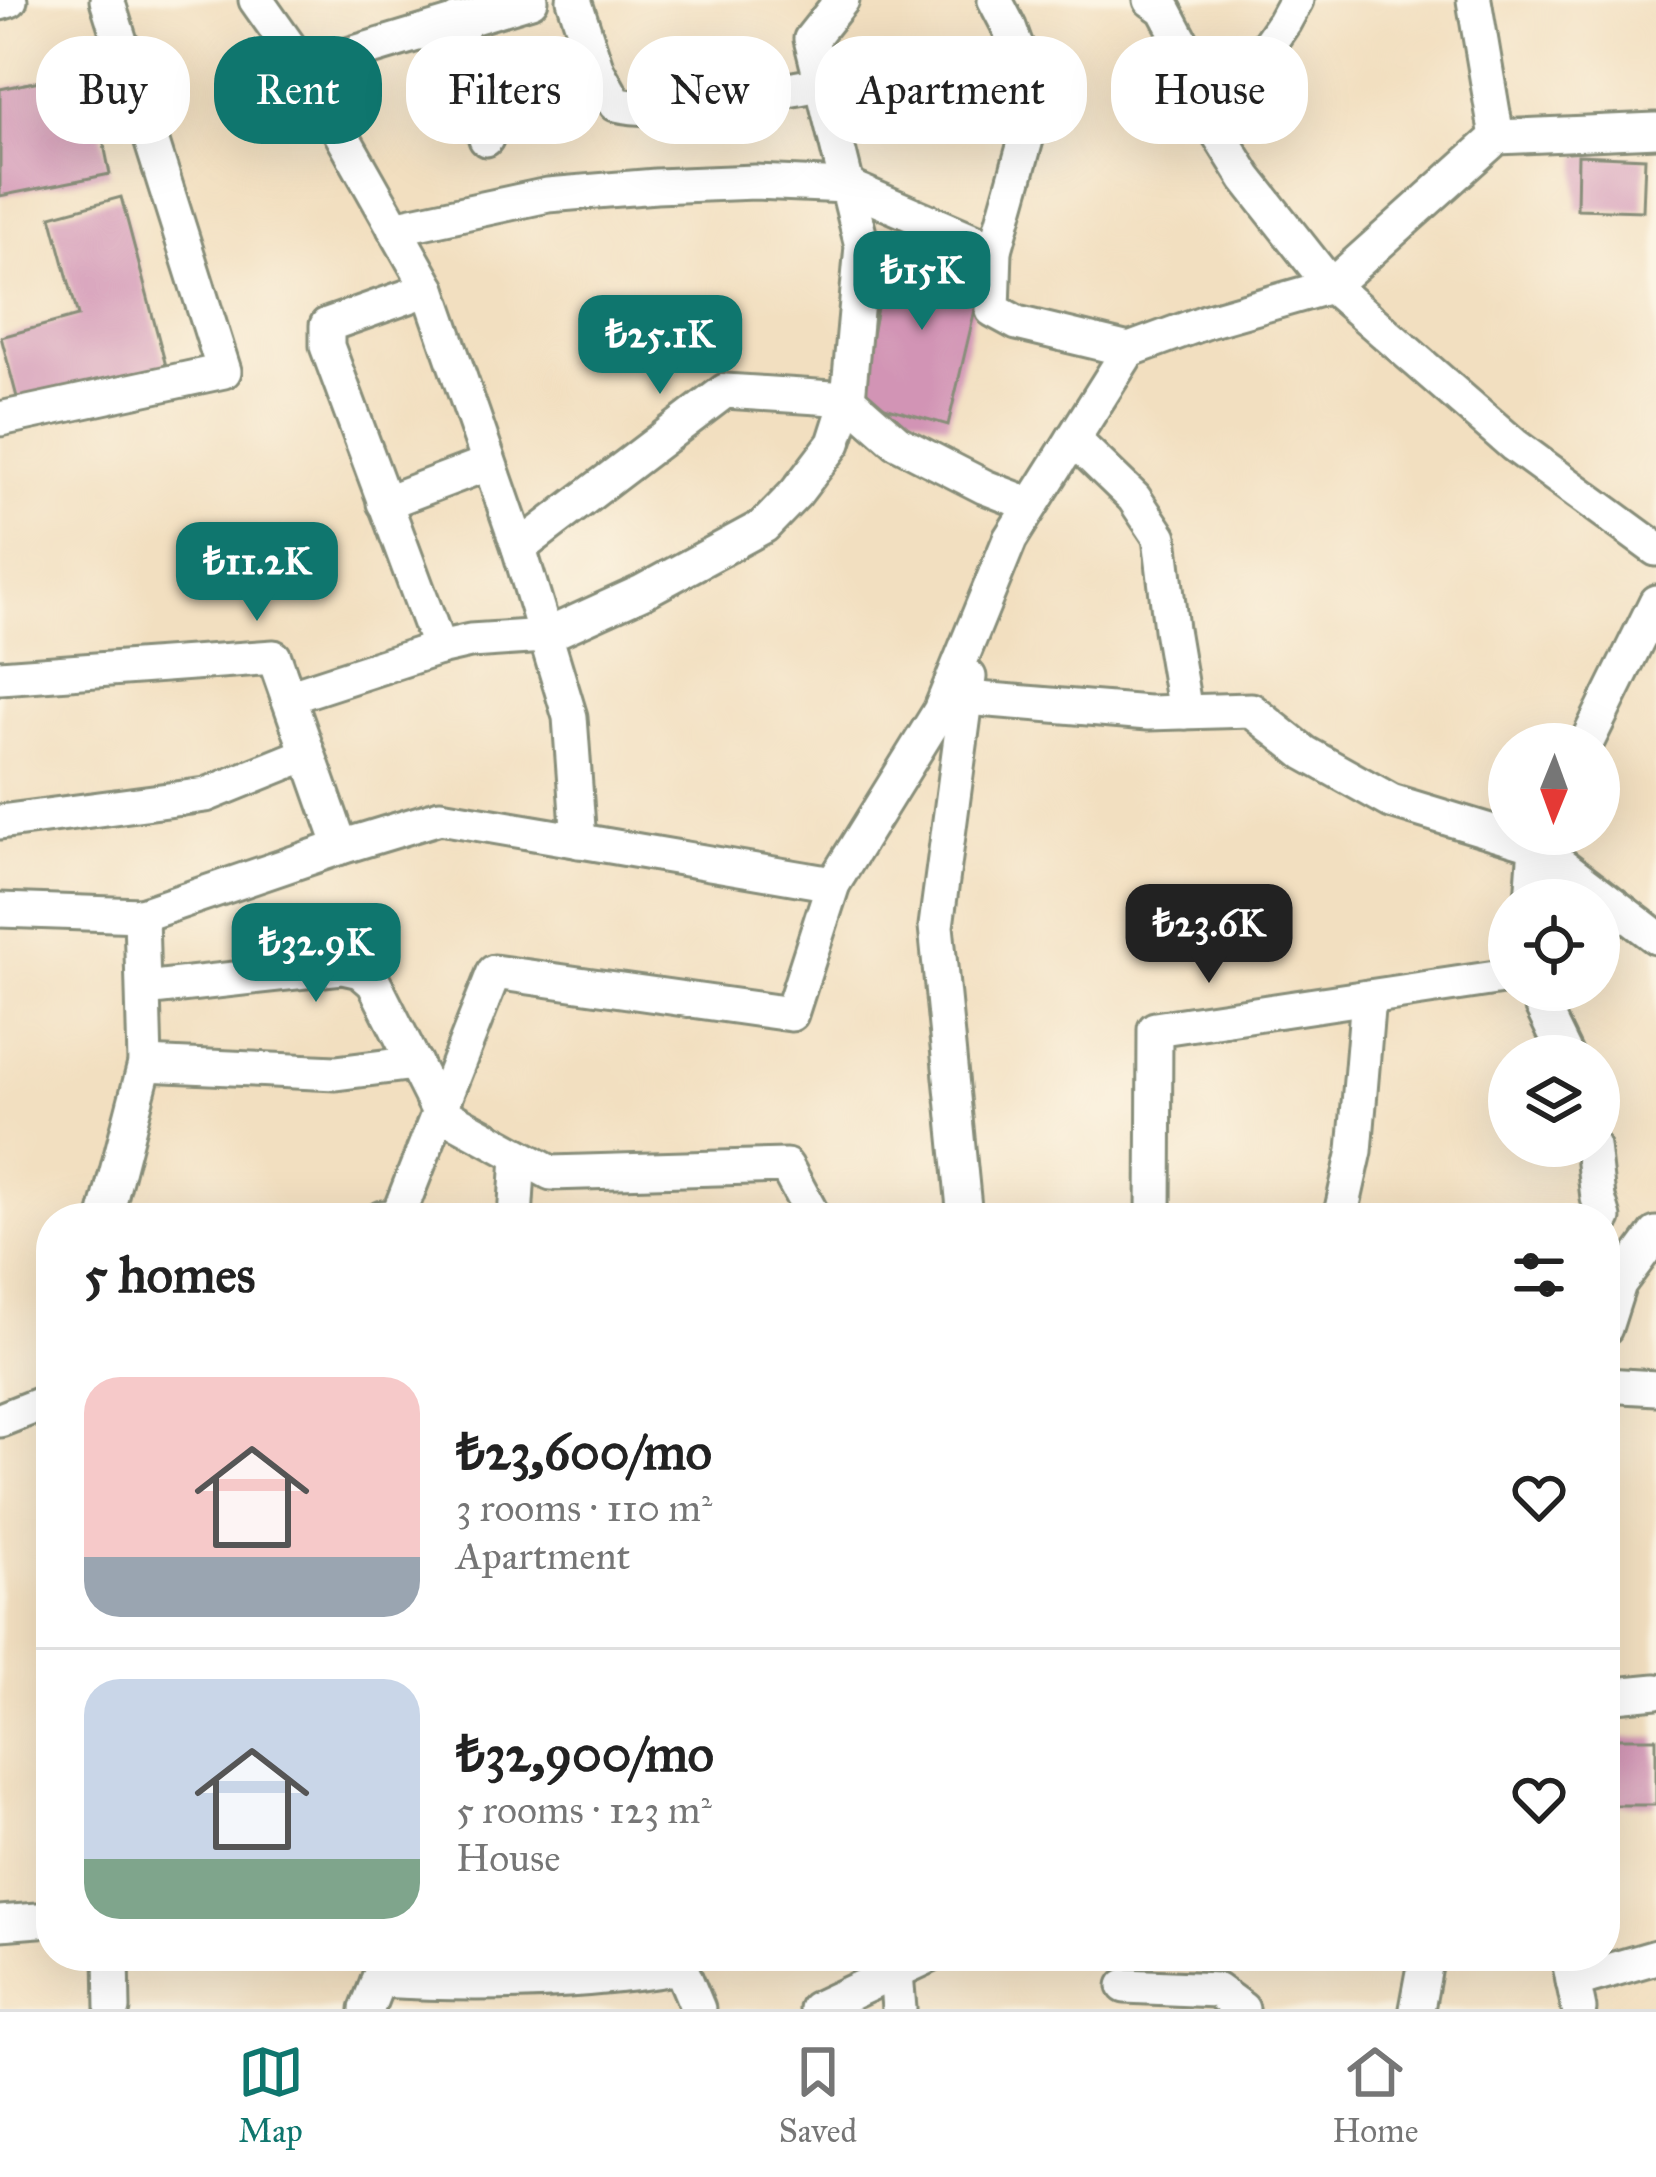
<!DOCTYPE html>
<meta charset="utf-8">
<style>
:root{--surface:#fff;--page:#f2f2f2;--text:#222;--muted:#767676;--line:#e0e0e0;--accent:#0f766e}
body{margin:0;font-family:"IM FELL Great Primer",serif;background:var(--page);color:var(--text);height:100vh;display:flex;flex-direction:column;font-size:45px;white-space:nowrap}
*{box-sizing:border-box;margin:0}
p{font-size:39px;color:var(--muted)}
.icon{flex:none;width:66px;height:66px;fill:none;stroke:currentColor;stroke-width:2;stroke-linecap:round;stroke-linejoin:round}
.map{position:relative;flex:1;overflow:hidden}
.drawer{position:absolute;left:36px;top:1203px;width:1584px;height:768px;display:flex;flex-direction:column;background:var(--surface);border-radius:48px;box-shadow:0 12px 48px #0002}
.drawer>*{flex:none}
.top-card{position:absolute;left:36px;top:36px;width:1584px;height:108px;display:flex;gap:24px}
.needle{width:78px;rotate:181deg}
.tools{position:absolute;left:1488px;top:723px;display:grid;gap:24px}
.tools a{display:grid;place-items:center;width:132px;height:132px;border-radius:50%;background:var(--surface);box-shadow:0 12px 48px #0002;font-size:60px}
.price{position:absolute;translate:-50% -102px;padding:0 27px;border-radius:24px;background:var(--accent);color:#fff;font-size:39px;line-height:78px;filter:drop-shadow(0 3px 6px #0008)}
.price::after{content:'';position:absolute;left:50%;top:72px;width:36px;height:27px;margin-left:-18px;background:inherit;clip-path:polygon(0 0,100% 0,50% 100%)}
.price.on{background:#222;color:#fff}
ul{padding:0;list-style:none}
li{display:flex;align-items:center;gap:36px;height:300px;padding:0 48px}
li+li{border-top:3px solid var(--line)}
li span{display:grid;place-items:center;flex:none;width:336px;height:240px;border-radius:36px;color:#555}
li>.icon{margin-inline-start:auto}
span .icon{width:144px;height:144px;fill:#fffc;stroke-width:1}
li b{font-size:51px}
h2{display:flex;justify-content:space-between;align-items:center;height:144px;padding:0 48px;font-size:51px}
.tag{padding:0 42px;border-radius:48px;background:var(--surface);box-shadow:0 12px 48px #0002;font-size:42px;line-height:108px}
.tag.on{background:var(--accent);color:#fff}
.tab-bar{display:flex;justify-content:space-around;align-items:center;height:168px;border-top:3px solid var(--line);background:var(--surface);font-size:33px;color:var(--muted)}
.tab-bar a{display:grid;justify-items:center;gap:6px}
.tab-bar .on{color:var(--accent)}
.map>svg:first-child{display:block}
.building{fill:#d294b5}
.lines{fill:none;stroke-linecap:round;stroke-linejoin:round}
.minor-casing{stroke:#888e7a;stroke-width:39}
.minor{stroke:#fff;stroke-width:33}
</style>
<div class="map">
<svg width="1656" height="2009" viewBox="0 0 1656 2009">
<rect width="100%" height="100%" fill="#fcf5e5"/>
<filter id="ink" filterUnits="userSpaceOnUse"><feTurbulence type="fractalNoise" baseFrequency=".00833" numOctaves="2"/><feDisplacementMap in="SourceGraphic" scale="24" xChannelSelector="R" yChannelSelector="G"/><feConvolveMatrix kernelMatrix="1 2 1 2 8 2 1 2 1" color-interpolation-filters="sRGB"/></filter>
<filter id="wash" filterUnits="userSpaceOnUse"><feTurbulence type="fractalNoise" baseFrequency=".004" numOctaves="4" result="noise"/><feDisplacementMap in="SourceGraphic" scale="48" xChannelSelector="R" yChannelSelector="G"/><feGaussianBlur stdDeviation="2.7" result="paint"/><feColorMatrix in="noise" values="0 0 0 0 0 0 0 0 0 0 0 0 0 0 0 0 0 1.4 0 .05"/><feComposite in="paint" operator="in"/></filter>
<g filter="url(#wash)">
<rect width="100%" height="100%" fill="#f2dfc0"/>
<g id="blocks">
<g class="building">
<path d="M89,71L110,174L0,196V89Z"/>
<path d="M1578,155L1645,158L1643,211L1577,209Z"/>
<path d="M121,197L166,366L19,405L1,337L78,316L51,216Z"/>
<path d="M931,240L986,263L948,425L860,400L886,259L926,266Z"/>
<rect x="1605" y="1738" width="51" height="67"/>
</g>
</g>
</g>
<g filter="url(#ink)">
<use href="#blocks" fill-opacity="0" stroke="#888e7a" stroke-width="3"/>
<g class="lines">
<g class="minor-casing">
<g id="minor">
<path d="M256,0L304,68L429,289L519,548L570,717L579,841"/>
<path d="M574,0L597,70L616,104C668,117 766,93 822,84"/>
<path d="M995,0L1009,27L1032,90L1027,136L995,250L993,310L1017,323L1129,350"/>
<path d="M1151,0L1164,9L1190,58L1213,125L1246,178L1331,286L1514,445L1656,549"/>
<path d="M1474,0L1497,137"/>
<path d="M0,3L10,0"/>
<path d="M457,21L486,139"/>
<path d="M304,68L531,0"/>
<path d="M1213,125L1284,22L1296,0"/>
<path d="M394,228L548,195L656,186L755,182L847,186L995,250"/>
<path d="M429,289L327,325V346L439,648"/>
<path d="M0,419L224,371L107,0"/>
<path d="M1073,439L1134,498L1160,537L1171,629L1185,712"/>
<path d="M384,503L489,463"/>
<path d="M519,548L725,391L848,399L897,442L985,487L1031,505"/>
<path d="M0,677L274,657L341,847"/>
<path d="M288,697L439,648L470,641L545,636L642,592L764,526L796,493L834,443L848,399L862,246L811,39L842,0"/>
<path d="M966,698L1148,713L1251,710L1305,753L1391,801L1536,845L1656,937"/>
<path d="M1586,744L1656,602"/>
<path d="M0,822L206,795L307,754"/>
<path d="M1532,900L1536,845L1542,834"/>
<path d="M0,910L141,915L341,847L440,817L833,884"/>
<path d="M144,989L342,967L360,971L374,983L439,1112L551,1173L786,1166L814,1218"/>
<path d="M1534,990L1566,1056"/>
<path d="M145,1064L336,1073L415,1063"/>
<path d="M1592,1146L1598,1198L1604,1218"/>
<path d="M105,1218L145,1064L141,915"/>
<path d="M382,1218L398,1216L494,972L791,1014L833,884L940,711L1010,539L1129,350L1208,321L1331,286L1497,137L1656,130"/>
<path d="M515,1218L519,1156"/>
<path d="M965,1218L936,926L969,677"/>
<path d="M1154,1218L1155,1029L1509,976"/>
<path d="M1340,1218L1355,1151L1368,997"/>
<path d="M1605,1328L1619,1284L1656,1234"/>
<path d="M1605,1385L1656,1388"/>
<path d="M0,1420L51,1400"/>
<path d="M1605,1696L1656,1691"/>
<path d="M0,1923L51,1919"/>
<path d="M112,1956L113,2009"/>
<path d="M676,1956L698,2009"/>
<path d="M1568,1956L1579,2009"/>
<path d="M896,1973L899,2009"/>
<path d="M378,1980C480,1986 580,1984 681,1967"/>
<path d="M1573,1981L1656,1957"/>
<path d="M1125,1986L1216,1990L1242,2009"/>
<path d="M367,2009L388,1956"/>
<path d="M816,2009L929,1956"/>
<path d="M1417,2009L1427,1956"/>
</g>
</g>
<use href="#minor" class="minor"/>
</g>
</g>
</svg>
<div class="tools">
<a><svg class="needle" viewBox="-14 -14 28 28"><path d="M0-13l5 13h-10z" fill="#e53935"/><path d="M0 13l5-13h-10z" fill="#767676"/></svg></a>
<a><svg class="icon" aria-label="locate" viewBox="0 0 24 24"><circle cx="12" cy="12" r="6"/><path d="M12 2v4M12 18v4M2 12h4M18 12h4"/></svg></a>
<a><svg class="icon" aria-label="layers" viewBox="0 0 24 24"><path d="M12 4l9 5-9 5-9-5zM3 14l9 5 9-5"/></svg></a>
</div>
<b class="price" style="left:922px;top:333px">₺15K</b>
<b class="price" style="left:660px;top:397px">₺25.1K</b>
<b class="price" style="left:257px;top:624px">₺11.2K</b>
<b class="price on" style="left:1209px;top:986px">₺23.6K</b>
<b class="price" style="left:316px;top:1005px">₺32.9K</b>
<div class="top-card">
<a class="tag">Buy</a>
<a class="tag on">Rent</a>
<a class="tag">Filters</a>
<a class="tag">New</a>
<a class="tag">Apartment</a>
<a class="tag">House</a>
</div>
<section class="drawer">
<h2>5 homes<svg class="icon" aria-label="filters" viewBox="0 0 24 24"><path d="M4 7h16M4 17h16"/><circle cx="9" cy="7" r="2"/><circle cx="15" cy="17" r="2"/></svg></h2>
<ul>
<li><span style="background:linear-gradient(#f6c9c9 75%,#9aa5b1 0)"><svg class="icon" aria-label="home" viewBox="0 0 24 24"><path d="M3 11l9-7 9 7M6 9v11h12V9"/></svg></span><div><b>₺23,600/mo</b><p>3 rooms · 110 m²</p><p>Apartment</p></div><svg class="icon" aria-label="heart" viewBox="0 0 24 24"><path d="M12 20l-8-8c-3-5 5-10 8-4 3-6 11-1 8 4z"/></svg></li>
<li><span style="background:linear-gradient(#c9d6e8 75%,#7fa58c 0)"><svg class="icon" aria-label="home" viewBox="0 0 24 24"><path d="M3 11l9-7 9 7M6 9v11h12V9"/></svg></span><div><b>₺32,900/mo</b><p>5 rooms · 123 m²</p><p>House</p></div><svg class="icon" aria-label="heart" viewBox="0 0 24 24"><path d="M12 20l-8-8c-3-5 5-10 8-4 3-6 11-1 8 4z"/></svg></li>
</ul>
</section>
</div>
<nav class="tab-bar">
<a class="on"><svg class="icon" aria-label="map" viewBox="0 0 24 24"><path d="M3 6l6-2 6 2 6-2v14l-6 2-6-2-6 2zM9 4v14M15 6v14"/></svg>Map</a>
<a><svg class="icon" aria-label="saved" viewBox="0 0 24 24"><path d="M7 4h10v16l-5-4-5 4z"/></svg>Saved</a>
<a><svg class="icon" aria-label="home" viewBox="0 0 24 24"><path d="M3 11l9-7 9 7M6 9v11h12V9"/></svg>Home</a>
</nav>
